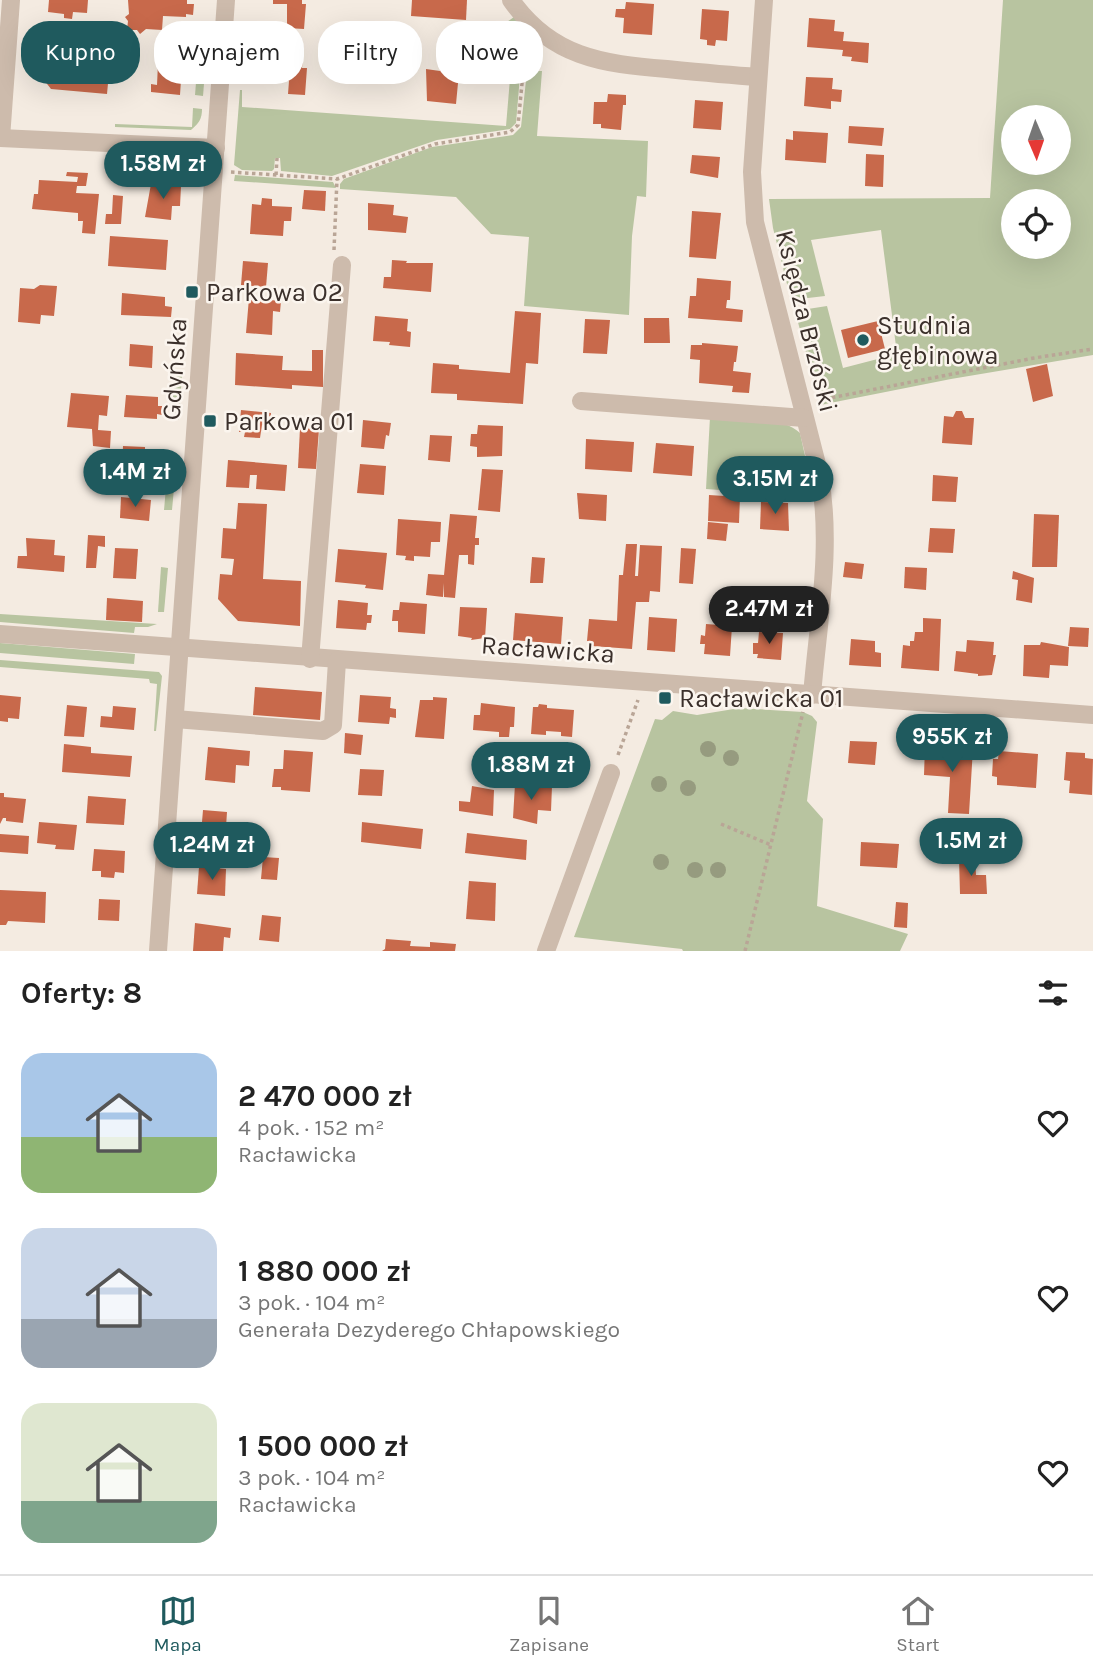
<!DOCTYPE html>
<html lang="pl">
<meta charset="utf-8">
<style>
:root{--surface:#fff;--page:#f2f2f2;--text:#222;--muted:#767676;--line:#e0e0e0;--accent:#1f5a5e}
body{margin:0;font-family:Karla,sans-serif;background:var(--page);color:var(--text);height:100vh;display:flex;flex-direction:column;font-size:26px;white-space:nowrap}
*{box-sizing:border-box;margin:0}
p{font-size:23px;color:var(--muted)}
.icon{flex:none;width:38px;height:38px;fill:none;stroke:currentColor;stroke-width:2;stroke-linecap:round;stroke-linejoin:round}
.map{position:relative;height:951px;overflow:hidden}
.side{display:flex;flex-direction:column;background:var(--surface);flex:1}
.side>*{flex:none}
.banner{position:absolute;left:21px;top:21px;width:700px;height:63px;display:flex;gap:14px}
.needle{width:46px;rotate:178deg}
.buttons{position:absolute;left:1001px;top:105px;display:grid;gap:14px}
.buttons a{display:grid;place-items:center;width:70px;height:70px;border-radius:50%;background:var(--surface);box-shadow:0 7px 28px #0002;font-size:35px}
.price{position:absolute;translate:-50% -60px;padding:0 16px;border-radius:24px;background:var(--accent);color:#fff;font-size:23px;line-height:46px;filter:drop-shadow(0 2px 4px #0008)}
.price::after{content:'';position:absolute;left:50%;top:42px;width:21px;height:16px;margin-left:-10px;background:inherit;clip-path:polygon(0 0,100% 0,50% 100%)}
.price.selected{background:#222;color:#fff}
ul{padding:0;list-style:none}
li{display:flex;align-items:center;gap:21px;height:175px;padding:0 21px}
li span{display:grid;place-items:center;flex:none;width:196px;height:140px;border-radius:21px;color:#555}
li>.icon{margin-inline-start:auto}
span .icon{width:84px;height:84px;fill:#fffc;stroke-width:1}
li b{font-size:30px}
h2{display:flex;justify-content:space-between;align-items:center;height:84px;padding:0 21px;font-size:30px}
.chip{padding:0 24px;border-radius:28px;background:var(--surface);box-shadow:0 7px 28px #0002;font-size:24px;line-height:63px}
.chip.selected{background:var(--accent);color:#fff}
.menu{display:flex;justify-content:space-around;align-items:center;height:98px;border-top:2px solid var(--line);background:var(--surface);font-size:19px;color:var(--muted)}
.menu a{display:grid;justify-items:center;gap:4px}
.menu .selected{color:var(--accent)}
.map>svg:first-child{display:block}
.green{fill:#b8c4a0;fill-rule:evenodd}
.building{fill:#c8694b}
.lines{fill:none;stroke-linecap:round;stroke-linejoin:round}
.path{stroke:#b9a596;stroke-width:3.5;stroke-dasharray:3.5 3.5;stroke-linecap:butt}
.minor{stroke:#cdbbac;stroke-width:18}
.tree{fill:#969b7f}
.poi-dot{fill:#1f5a5e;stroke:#fbf5ee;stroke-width:2.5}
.labels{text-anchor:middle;stroke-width:5;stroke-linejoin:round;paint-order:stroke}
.poi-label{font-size:26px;fill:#3b302b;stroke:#fbf5ee;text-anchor:start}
.street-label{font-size:26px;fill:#3b302b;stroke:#fbf5ee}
</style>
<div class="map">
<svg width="1093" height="951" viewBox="0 0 1093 951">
<rect width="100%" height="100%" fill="#f4ebe1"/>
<g class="green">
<path d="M1003,0H1093V355L951,379L820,405L795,311L827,306L843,368L897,354L881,230L811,240L825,296L791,300L773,228L769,199L990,198ZM1013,117H1059V163H1013ZM1013,201H1059V247H1013Z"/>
<path d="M514,17L529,32L527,64H521L516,123L510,129L437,140L332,176L281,171L280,158H275L274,169L272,171L242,170L234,165L240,90H242V107L506,126L512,55L503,53L504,24Z"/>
<path d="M199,46L207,47L203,96L195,95Z"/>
<path d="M527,71H542L537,136L648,141L646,197L637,196L632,236L629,315L524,306L529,237L491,234L456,197L340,189V184L344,179L432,147L513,135L521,127Z"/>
<path d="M193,108L202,109C202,119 199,123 191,130L115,127V124L192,127Z"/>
<path d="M235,175L333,182L336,188L234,181Z"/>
<path d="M175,374H182L179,420H171Z"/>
<path d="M710,417C735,419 782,415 800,433L814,497L706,489Z"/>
<path d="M168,465L176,466L172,510H164Z"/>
<path d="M161,567L168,568L164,612H158Z"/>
<path d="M0,614L157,624L148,627H135L134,633L0,622Z"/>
<path d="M0,643L135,654L134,664L0,653Z"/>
<path d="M0,660L159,672L162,676L156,731H154L157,684L150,683L149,679L0,667Z"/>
<path d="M740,708L803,712L812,716L817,722L807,801L823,819L817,906L908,934L900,951H683L682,949L574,937L655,719L662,720L673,711L697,715Z"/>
</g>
<g class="building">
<path d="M49,0H88L87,13L73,12L72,19L64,18V14L48,12Z"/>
<path d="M128,0H187V4H194L193,15L186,14V17L163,16L162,30L146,29L140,34L137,30H127L128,21L125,17L129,14Z"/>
<path d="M273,0H302V4H306L304,29L287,28V4H273Z"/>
<path d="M412,0H467L466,20L411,16Z"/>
<path d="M626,2L654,4L652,35L623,33L624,18L615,17L616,9H625Z"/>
<path d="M702,9L729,11L727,41L716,40L715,46L707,45V40L700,39Z"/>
<path d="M809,18L835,20L834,31L844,32L843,41L869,43L868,63L851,61L852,57L842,56L843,50L807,47Z"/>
<path d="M81,23L113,26L112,39L79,37Z"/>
<path d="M46,47L67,48V59H71L75,65V69L109,73L107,94L51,89L44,80Z"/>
<path d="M270,53L303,55L302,68H307L305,95L288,94L289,81L273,79L274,66H269Z"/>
<path d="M158,63L182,65L180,95L151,92V84L157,85Z"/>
<path d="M440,66L455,67L454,82L458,83L456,104L427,101L426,69L440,71Z"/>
<path d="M806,77L833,78L832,89L842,90L841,102L831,101V109L804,106Z"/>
<path d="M608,94L626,95V105H623L621,130L601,128V124H593L594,102H607Z"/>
<path d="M695,100L723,102L721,130L693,128Z"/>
<path d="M849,126L884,128L882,146L848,143Z"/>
<path d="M793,131L828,133L826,163L785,160L786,139L793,140Z"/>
<path d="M866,154L884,155L883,187L865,186Z"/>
<path d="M692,155L720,157L718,178L690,173Z"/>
<path d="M67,172L88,173L86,186H77L76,193L99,194L95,234L82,233L83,221H78V213L32,209L34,194H38L39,180L77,182L78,177L66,176Z"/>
<path d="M151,184L181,186L180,206H172L171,220L145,217Z"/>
<path d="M304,190L326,191L325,211L302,209Z"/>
<path d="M113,195L123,196L121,224H105L106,214H112Z"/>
<path d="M262,198L272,199V206L292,207L291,221H284L283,236L250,234L252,204L261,205Z"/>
<path d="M368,203L394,205L393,215L408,217L406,233L368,230Z"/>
<path d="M692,211L721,213L716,259L689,257Z"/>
<path d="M110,236L168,240L166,270L108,266Z"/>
<path d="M392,260L407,261L406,263H433L431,292L383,288L384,277H391Z"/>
<path d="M243,261L268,263L266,287L241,285Z"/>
<path d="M697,278L731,281L730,300H727L726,308L743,310L742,322L688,318L690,296H696Z"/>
<path d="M40,285L57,286L54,316L41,315L40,324L18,322L20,288L34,289Z"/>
<path d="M122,293L165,297V306L172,307L171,317L121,315Z"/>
<path d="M249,298L281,301L280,312L273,311L272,335L246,333Z"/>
<path d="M515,311L541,313L538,364L526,363L523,404L457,400V394L431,393L433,363L459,365V369L510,373Z"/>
<path d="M375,316L408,319L407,331L411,332L410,347L389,345L390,342L373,341Z"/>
<path d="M644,318H669L670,343H644Z"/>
<path d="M585,319L610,320L607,354L583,353Z"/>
<path d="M878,321L885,349L848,358L841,330Z"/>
<path d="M702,343L738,346L736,362H734L733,371L751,373L749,393L732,392L733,386L699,383L700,360L690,359L691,345H702Z"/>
<path d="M130,344L153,346L152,368L129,366Z"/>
<path d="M312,350H323V387L292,385V389L235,385L236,353L283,356L282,370L312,371Z"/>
<path d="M1047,364L1053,396L1033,402L1026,369Z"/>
<path d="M71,393L109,396L107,416L99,415L98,430L111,431L110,448L93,446L92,429L67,427Z"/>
<path d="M126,395L158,397V406H162V415L157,414V419L124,417Z"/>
<path d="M241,410L271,413L270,426L262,425L260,438L244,437L245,432H239Z"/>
<path d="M956,411H962L965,418H974L972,445L942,443L944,416L953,417Z"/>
<path d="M363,420L391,423L389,436L386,435L384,449L361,447Z"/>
<path d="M478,425L503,426L502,456L477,457V447L470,446L471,434H477Z"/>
<path d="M300,428L319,429L316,469L298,468Z"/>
<path d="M430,435L452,436L450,462L428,460Z"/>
<path d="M586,439L634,442L632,472L585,469Z"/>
<path d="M656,443L694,446L692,476L653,473Z"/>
<path d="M123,446L145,447V458H151L150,468L144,467L143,476L128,474L129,468H122Z"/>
<path d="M228,460L287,465L285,491L256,489L257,475H250L249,488L226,487Z"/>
<path d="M360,464L386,466L384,495L357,493Z"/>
<path d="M482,469L503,470L500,512L478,510Z"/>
<path d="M933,475L958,477L956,502L932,501Z"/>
<path d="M577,493L607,495L606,521L579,519Z"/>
<path d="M709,495L740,497L739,523L708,521Z"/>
<path d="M121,497L151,500L149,521L120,518Z"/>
<path d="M761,502L788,503L789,531L760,529Z"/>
<path d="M238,503L267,504L263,579L301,581L300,626L238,621L218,599L220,574L232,575L234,559L221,558L223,528L236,529Z"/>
<path d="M450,514L477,516L475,538H479V545H475L474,565L468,564V555H459L455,598L444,597L443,583V597L426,595L428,574L444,575Z"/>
<path d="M1034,514L1059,515L1057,567H1032Z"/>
<path d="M398,519L441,522L440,542H431L430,557L414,556V561L405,560L406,556L396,555Z"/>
<path d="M708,522L728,524L726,541L707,539Z"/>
<path d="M930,528L955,529L953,553L928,552Z"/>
<path d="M88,535L105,536V547L98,546L96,568H86Z"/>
<path d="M26,538L55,540L54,555L65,556L64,572L17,568L18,556H27Z"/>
<path d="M626,544H637L635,576H638L640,545L662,546L660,592L650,591L649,602H636L632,649L592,646V642L587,641L589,619L617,621L619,575H623Z"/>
<path d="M115,548L138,549L136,579L113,578Z"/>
<path d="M681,548L696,549L693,584L679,583Z"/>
<path d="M338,549L387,553L383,590L365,588L366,585L335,582Z"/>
<path d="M532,557L545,558L543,583H530Z"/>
<path d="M845,562L864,564L862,579L843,577Z"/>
<path d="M905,567L927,568L926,590L904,588Z"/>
<path d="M1013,571L1034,578L1032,603L1016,600L1018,580L1012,579Z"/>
<path d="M107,598L143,601L142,622L106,620Z"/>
<path d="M338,600L368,603L367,615H372L371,623H367L366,630L336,628Z"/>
<path d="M400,602L427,604L425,634L398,632V621H392L393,610H399Z"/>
<path d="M460,607L487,608L485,638L471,640L472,638L458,636Z"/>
<path d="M515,613L563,617L561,644L513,640Z"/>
<path d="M649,617L677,619L675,652L647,650Z"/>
<path d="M923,618L941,619L939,671L901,668L903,645L910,646V641H914L915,632H923Z"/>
<path d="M706,624L732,626L730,656L704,654L705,644H700L701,635L705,636Z"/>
<path d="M1070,627L1089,628L1088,647L1068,646Z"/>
<path d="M759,632L783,633L781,660L757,658L758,654H753V643H758Z"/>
<path d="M851,639L875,641V652L881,653V667L849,665Z"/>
<path d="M967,640L994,642L993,655H996L992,675L978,676V674L954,671L956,651L966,652Z"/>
<path d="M1041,642L1069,647L1068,666L1050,665L1049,678L1023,676L1024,645H1040Z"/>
<path d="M255,687L322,692L320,720L253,715Z"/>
<path d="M0,695L21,697L19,719L8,718V722L0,721Z"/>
<path d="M360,695L391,697L390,708L396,709V718L390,717L389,724L358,722Z"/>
<path d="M433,697L447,698L444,739L415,737L420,700H433Z"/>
<path d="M481,703L515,707L514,727H510L509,737H499V732L473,730L474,715H480Z"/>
<path d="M539,704L547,705V708L574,710L572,737L561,736V732L546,731V735L531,734L533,707H538Z"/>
<path d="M67,705L87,707L84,737L64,736Z"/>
<path d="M113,706L136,708L134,730L100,727L101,716L112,717Z"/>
<path d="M345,733L363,735L361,755L344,753Z"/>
<path d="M850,741L877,742L875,765L848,763Z"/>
<path d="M64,744L91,747V753L132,756L130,777L62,772Z"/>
<path d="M925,746L973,748L969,814L948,813L950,777L924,775Z"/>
<path d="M208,747L250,751L249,766L236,765L235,783L205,780Z"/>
<path d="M284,750L313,752L310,792L281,790V787H272L274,769H283Z"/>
<path d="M999,751L1038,754L1036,788L997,785V777L992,776L993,759H998Z"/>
<path d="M1066,752L1085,753V758L1093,759L1092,795L1069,793L1070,781L1064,780Z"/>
<path d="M360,769L384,770L382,796L358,795Z"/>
<path d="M515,784L552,786L551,811L538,810L537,824L513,818Z"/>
<path d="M472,786L494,790L493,816L459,811V801L470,802Z"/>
<path d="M0,793H4V797L26,799L23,823L6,821V818H3L0,824Z"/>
<path d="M88,796L126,799L124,825L86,823Z"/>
<path d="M203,810L227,812L225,842L214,841L215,835L201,834Z"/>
<path d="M39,822L77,825L74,850L55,849L56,845L37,843Z"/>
<path d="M362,822L423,829L421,849L361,842Z"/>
<path d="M241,828L257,829L256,853H247L246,864H239Z"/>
<path d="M467,833L527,840L526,860L465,853Z"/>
<path d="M0,834L29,836L28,854L0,852Z"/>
<path d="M861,842L899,844L897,868L860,866Z"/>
<path d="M94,849L125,851L124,873L115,872L114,878L101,877V871H92Z"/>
<path d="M263,857L279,858L277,880L261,879Z"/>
<path d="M959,858H975L976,875H986L987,894H960Z"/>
<path d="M199,867L226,869L225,896L197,894Z"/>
<path d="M469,881L496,883L495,921L466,919Z"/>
<path d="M0,890L46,892L45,923L8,921L6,925H0Z"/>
<path d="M99,899L120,900L119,921L98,920Z"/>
<path d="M896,902L908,903L907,928L894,927Z"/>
<path d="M262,915L281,917L279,942L259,940Z"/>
<path d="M195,923L231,928L230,938L224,937L223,951H193Z"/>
<path d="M386,939L411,941L410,946L430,947V942L456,944L455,951H382L385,949Z"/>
</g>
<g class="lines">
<g class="path">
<path d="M231,172L337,179L435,144L510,132L518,125L526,42"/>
<path d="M276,175L277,158"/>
<path d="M334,250L337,179"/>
<path d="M825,399L1034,358L1093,349"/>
<path d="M618,755L638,700"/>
<path d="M721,824L771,845"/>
<path d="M745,951L803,712"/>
</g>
<g class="minor">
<path d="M511,0C551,57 602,64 667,69C697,72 728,75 758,77"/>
<path d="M764,0L752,172L755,222L819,472C833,545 818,622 812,695"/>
<path d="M0,138L216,148"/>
<path d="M1,138L11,0"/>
<path d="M581,401L804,418"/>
<path d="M0,634L1093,715"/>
<path d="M310,659L342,265"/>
<path d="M175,719L323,731L333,725L337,661"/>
<path d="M158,951L226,0"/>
<path d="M546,951L611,773"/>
</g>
</g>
<g class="tree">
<circle cx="708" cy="749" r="8"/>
<circle cx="731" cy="758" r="8"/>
<circle cx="659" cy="784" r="8"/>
<circle cx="688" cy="788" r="8"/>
<circle cx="661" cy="862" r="8"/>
<circle cx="695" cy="870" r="8"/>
<circle cx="718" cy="870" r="8"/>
</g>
<g class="poi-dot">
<rect x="185" y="285" width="14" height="14" rx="3.5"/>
<circle cx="863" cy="340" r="7"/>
<rect x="203" y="414" width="14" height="14" rx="3.5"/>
<rect x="658" y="691" width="14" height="14" rx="3.5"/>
</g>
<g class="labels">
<g class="poi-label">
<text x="206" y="301">Parkowa 02</text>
<text x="877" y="334">Studnia<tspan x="877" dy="30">głębinowa</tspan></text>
<text x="224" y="430">Parkowa 01</text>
<text x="679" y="707">Racławicka 01</text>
</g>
<g class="street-label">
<text transform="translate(807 321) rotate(76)" y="9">Księdza Brzóski</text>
<text transform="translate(174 369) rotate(-86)" y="9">Gdyńska</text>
<text transform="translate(548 649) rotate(4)" y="9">Racławicka</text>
</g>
</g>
</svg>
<div class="buttons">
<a><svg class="needle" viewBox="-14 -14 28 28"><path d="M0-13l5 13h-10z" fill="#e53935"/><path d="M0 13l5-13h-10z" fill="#767676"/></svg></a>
<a><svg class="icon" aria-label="locate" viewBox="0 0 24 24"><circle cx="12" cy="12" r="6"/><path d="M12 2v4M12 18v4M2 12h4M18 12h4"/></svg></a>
</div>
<b class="price" style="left:163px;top:201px">1.58M zł</b>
<b class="price" style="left:135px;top:509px">1.4M zł</b>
<b class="price" style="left:775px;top:516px">3.15M zł</b>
<b class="price selected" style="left:769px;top:646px">2.47M zł</b>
<b class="price" style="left:952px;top:774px">955K zł</b>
<b class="price" style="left:531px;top:802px">1.88M zł</b>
<b class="price" style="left:971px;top:878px">1.5M zł</b>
<b class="price" style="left:212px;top:882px">1.24M zł</b>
<div class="banner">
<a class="chip selected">Kupno</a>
<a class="chip">Wynajem</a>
<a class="chip">Filtry</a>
<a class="chip">Nowe</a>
</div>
</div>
<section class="side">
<h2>Oferty: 8<svg class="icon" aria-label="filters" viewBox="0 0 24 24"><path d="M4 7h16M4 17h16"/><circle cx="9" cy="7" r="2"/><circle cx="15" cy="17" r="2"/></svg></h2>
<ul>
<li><span style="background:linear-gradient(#a9c7e8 60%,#8fb573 0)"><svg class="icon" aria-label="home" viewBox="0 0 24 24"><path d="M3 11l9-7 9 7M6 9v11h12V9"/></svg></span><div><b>2 470 000 zł</b><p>4 pok. · 152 m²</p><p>Racławicka</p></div><svg class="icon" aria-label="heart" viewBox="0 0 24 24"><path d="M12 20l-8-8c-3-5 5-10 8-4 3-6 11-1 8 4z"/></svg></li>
<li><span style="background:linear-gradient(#c9d6e8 65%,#9aa5b1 0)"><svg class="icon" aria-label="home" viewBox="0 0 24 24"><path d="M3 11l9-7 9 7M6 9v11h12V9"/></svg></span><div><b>1 880 000 zł</b><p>3 pok. · 104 m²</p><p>Generała Dezyderego Chłapowskiego</p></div><svg class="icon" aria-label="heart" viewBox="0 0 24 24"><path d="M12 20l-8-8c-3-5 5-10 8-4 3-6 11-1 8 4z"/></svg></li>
<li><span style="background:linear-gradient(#dfe7d0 70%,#7fa58c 0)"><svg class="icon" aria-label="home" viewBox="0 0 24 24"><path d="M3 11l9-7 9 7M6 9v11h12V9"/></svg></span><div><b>1 500 000 zł</b><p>3 pok. · 104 m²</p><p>Racławicka</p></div><svg class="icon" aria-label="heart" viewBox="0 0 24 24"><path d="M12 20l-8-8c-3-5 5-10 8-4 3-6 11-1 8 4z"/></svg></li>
</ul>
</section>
<nav class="menu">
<a class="selected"><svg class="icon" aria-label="map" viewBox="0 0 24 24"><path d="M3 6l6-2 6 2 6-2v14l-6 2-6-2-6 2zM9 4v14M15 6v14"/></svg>Mapa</a>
<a><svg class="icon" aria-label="saved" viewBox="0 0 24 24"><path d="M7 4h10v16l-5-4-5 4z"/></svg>Zapisane</a>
<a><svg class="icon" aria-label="home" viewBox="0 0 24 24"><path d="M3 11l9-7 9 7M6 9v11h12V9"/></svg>Start</a>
</nav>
